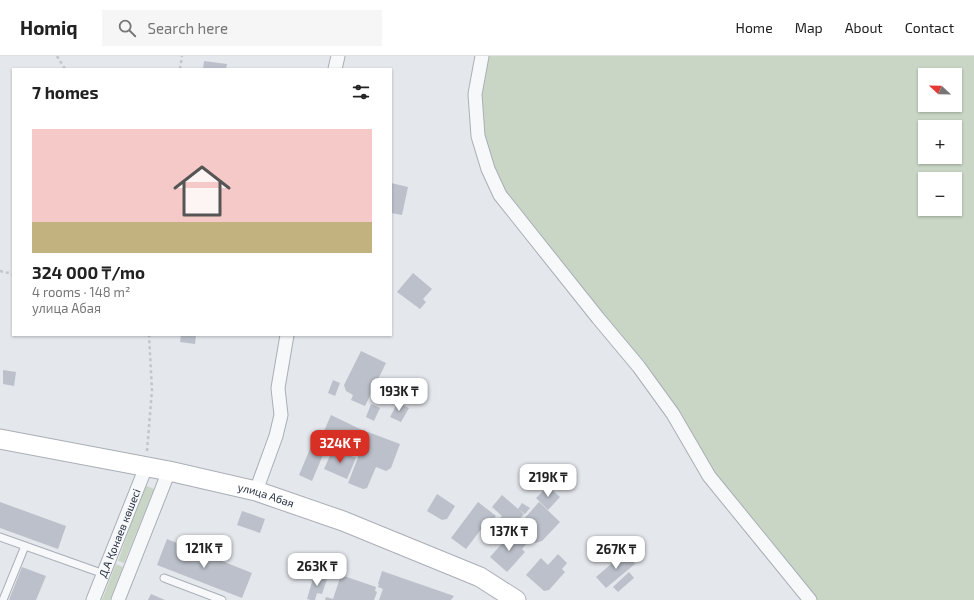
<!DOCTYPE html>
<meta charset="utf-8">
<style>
:root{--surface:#fff;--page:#f6f6f6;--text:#222;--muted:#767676;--line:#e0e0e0;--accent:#d93025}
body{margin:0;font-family:"Exo 2",sans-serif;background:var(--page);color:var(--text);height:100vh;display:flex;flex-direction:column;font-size:15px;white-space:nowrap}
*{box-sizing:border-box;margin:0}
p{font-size:13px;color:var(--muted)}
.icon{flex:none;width:22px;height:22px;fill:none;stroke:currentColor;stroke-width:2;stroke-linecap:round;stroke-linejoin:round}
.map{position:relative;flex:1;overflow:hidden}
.sheet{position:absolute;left:12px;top:12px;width:380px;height:268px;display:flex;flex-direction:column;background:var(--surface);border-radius:0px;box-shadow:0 1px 3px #0004}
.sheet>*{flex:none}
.needle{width:26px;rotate:292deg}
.fabs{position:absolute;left:918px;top:12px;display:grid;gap:8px}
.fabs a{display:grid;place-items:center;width:44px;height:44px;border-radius:0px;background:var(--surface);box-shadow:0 1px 3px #0004;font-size:20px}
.price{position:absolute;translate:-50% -34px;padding:0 9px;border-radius:8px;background:#fff;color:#222;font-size:13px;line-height:26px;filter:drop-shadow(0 1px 2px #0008)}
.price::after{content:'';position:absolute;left:50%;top:24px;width:12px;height:9px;margin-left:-6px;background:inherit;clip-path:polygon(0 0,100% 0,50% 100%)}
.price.current{background:var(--accent);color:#fff}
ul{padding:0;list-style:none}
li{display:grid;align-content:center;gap:8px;height:212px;padding:0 20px}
li span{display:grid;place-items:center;height:124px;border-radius:0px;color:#555}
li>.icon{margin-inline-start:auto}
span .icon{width:72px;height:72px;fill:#fffc;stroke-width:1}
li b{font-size:17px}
h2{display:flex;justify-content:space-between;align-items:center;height:48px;padding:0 20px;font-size:17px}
header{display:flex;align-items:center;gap:24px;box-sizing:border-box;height:56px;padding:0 20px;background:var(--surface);border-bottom:1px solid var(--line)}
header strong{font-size:19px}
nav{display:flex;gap:22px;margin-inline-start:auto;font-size:14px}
.search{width:280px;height:36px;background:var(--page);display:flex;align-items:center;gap:10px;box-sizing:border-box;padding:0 14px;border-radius:0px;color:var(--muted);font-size:15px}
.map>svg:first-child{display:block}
.green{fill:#c9d6c5;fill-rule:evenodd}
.building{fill:#bbc0ca}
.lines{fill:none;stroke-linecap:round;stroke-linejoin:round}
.service-casing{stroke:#a9aeb7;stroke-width:9}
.minor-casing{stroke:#a9aeb7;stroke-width:15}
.secondary-casing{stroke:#a9aeb7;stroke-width:21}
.path{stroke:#c2c5cb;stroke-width:2.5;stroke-dasharray:3 3;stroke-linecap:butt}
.service{stroke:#f7f8fa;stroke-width:7}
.minor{stroke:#f7f8fa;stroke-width:13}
.secondary{stroke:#fff;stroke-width:19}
.labels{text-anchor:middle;stroke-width:4;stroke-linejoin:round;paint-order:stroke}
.street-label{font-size:11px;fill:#2b3445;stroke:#f4f6f9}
</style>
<header>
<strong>Homiq</strong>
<div class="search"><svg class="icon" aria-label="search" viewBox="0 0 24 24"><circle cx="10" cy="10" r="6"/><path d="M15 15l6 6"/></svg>Search here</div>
<nav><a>Home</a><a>Map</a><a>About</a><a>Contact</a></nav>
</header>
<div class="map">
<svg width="974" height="544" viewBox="0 0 974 544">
<rect width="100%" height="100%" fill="#e4e7ec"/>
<g class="green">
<path d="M479,0H974V544H810L721,431L653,334L504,144L484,93ZM925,19H955V49H925ZM925,71H955V101H925ZM925,123H955V153H925Z"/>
<path d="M145,429L154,433L124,507L118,505Z"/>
<path d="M116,508L123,511L110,544H102Z"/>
</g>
<g class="building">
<path d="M204,5L227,8L226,13H203Z"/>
<path d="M391,127L408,131L402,159L391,157Z"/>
<path d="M413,217L432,233L423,243L426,246L420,253L397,236Z"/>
<path d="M181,279H196L195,288L180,286Z"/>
<path d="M361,295L386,307L365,350L351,344L353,339L346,335L344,329Z"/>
<path d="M3,314L16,316L14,330L3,328Z"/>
<path d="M333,324L340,327L335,340L328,337Z"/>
<path d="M398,346L409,352L401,366L390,361Z"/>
<path d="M371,348L380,352L374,365L366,361Z"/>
<path d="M331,359L362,374L352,394L349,395L321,382Z"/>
<path d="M368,376L400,388L391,412L386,415L376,411L367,432L363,433L348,427Z"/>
<path d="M315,381L328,387L312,425L299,419Z"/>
<path d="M333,393L356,402L347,423L324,413Z"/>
<path d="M548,430L560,441L548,454L536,442Z"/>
<path d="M437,438L455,450L447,463L442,464L427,455Z"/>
<path d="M502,439L524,458L506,478L495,468L502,460L492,451Z"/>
<path d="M0,446L66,470L58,493L0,472Z"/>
<path d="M478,446L496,460L485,474L482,472L466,493L451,482Z"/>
<path d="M539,446L560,466L542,485L535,487L525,478L523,480L515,473Z"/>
<path d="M522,447L530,452L525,458L518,453Z"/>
<path d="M242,455L265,463L260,477L237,469Z"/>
<path d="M513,475L527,487L522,493L525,496L507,516L490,501Z"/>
<path d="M167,483L252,517L242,542L157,509Z"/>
<path d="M625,496L635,508L606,532L596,521Z"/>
<path d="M558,498L567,507L562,513L565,516L549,534L544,535L526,519L541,502L548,509Z"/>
<path d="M22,511L46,520L36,544H9Z"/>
<path d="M382,515L454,540L451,544H379L383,533L378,531L379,528H378Z"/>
<path d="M629,516L634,522L618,536L613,531Z"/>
<path d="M314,519L327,523L322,538L317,537L315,544H311L307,543Z"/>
<path d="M341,519L376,531L375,535L377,536L374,544H325L326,541L333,543Z"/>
<path d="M151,538L165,544H148Z"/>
</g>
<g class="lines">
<g class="service-casing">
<g id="service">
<path d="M0,481L104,518"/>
<path d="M164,522L222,544"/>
<path d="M3,544L25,490"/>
</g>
</g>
<g class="minor-casing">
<g id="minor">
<path d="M482,0L475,38L478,80L488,113L500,139L598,262L639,311L673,358L709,420L810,544"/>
<path d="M335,13L338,0"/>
<path d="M256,435L276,380L281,359L278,332L287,279"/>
<path id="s1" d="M93,544L146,411"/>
<path d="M118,544L169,415"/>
</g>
</g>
<g class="secondary-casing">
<g id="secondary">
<path id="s2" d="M0,383L169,415L256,435L343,465L480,521L516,544"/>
</g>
</g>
<g class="path">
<path d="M57,0L65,13"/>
<path d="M180,13L182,0"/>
<path d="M0,215L13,218"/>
<path d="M147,395L152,334L149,279"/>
</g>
<use href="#service" class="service"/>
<use href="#minor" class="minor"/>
<use href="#secondary" class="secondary"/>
</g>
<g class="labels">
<g class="street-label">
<text dy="4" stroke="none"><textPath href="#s2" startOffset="272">улица Абая</textPath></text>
<text dy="4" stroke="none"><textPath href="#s1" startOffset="72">Д.А Қонаев көшесі</textPath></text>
</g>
</g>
</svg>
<div class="fabs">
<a><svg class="needle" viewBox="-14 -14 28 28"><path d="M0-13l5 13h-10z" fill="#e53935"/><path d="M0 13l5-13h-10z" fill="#767676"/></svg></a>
<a>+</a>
<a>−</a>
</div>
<b class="price" style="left:399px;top:356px">193K ₸</b>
<b class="price current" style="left:340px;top:408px">324K ₸</b>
<b class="price" style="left:548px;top:442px">219K ₸</b>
<b class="price" style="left:509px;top:496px">137K ₸</b>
<b class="price" style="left:204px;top:513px">121K ₸</b>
<b class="price" style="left:616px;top:514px">267K ₸</b>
<b class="price" style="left:317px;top:531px">263K ₸</b>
<section class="sheet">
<h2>7 homes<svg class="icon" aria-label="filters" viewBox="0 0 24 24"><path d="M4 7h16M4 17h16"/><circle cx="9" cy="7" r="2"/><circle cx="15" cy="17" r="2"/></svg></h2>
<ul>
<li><span style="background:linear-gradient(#f6c9c9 75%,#c2b280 0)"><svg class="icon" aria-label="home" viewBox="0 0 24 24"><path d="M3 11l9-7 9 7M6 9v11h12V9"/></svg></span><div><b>324 000 ₸/mo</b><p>4 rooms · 148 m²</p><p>улица Абая</p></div></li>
</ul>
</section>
</div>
